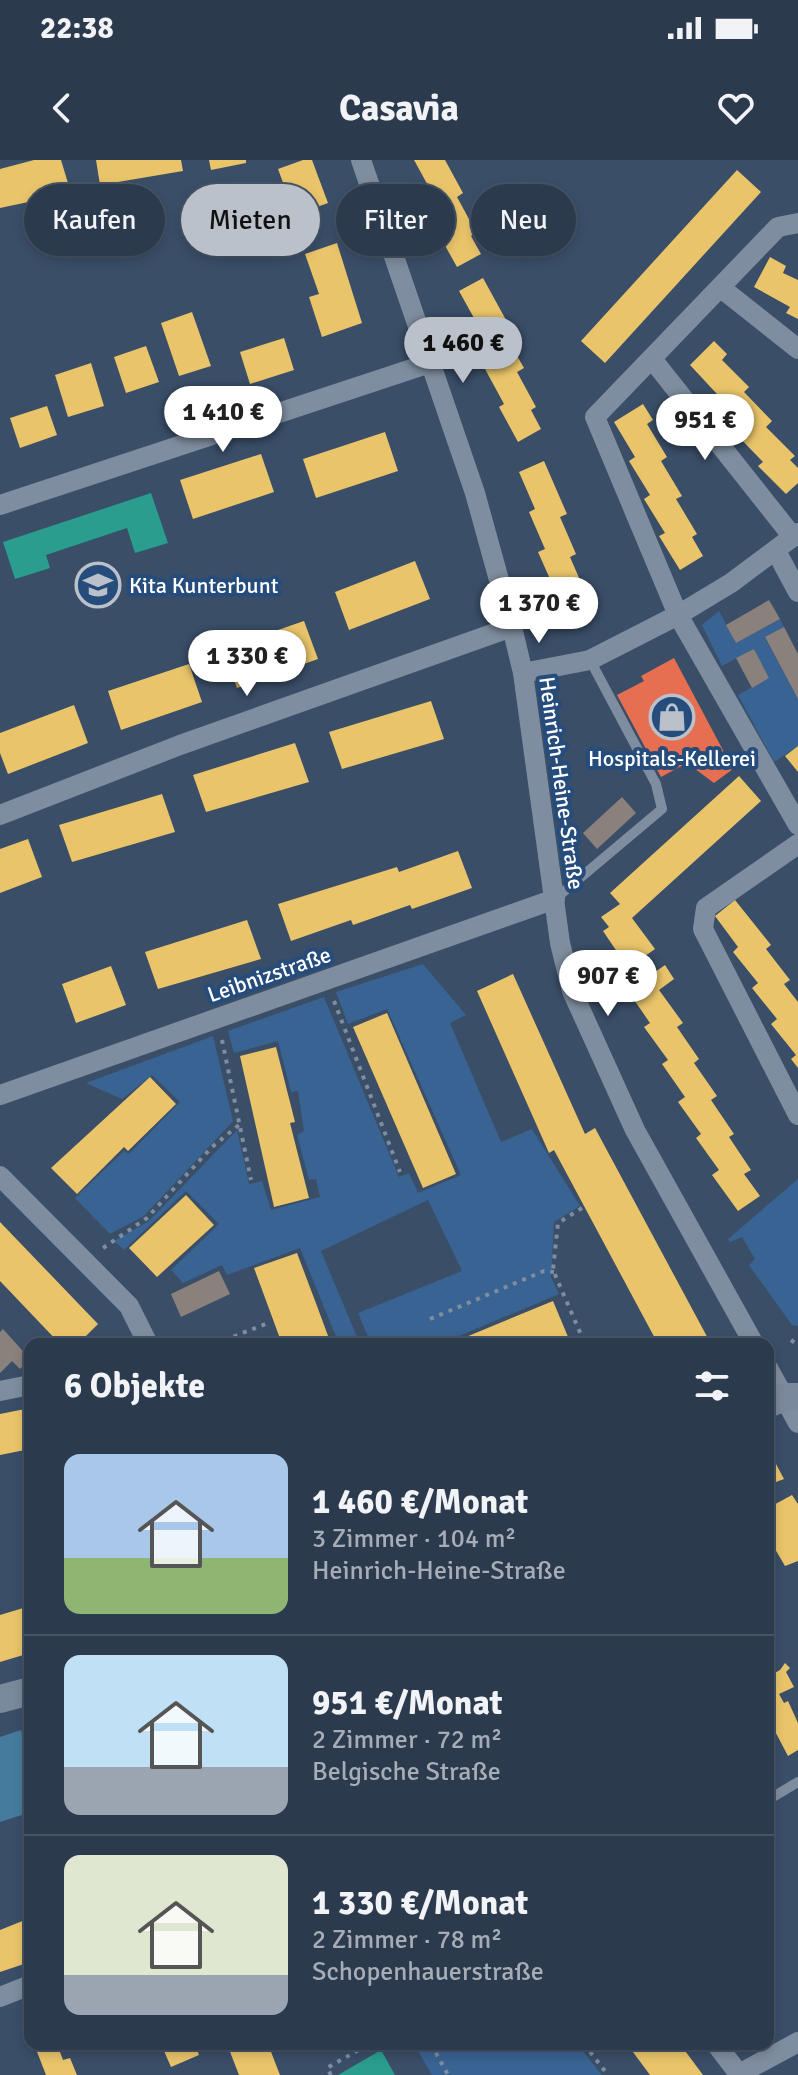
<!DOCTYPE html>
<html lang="de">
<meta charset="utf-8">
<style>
:root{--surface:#2c3a4e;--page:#344155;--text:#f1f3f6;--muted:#a6adb6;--line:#485466;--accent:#bac1ca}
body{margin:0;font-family:Signika,sans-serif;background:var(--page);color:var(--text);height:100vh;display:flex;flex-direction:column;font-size:30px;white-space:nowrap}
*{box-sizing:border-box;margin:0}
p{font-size:26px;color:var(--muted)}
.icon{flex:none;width:44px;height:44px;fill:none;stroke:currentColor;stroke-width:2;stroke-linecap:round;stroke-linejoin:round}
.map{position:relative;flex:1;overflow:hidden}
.drawer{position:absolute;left:24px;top:1178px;width:750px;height:712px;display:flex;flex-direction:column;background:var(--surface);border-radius:16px;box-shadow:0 4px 12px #0003,0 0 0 2px var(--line)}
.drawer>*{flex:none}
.hud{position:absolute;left:24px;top:24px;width:750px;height:72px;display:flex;gap:16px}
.price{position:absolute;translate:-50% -68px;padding:0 18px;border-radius:28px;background:#fff;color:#222;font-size:26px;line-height:52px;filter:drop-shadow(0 2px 4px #0008)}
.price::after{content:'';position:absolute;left:50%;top:48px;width:24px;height:18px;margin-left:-12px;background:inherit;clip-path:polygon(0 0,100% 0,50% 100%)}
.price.current{background:var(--accent);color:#111}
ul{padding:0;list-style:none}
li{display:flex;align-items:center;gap:24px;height:200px;padding:0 40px}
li+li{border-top:2px solid var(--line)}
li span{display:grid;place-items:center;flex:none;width:224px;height:160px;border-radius:16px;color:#555}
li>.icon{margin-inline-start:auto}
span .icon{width:96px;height:96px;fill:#fffc;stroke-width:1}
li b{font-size:34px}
h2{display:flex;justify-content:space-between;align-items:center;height:96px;padding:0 40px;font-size:34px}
.pill{padding:0 28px;border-radius:36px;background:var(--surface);box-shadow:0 4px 12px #0003,0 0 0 2px var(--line);font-size:28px;line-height:72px}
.pill.current{background:var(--accent);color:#111}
.status{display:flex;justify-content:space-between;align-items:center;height:56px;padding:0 40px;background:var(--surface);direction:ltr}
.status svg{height:22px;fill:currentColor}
header{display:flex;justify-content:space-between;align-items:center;height:104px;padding:0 40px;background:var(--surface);font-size:36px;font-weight:700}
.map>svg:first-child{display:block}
.green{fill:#396392}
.homes{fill:#e9c46a}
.shops{fill:#e76f51}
.schools{fill:#2a9d8f}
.public{fill:#457b9d}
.industry{fill:#8a817c}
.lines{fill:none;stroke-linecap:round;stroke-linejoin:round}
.path{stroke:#7e8d9f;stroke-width:4;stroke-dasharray:4 6;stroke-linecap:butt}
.service{stroke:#7e8d9f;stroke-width:10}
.minor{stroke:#7e8d9f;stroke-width:20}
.secondary{stroke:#7a899b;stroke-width:28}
.labels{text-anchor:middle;stroke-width:8;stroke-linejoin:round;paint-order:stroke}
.poi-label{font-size:22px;fill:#fff;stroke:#264c7c;text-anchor:start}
.street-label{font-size:22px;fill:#fff;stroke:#264c7c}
</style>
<div class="status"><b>22:38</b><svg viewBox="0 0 49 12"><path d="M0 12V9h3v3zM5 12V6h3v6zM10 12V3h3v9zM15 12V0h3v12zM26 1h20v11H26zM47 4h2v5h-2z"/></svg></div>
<header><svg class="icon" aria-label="back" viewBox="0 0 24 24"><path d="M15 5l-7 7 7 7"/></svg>Casavia<svg class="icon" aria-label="heart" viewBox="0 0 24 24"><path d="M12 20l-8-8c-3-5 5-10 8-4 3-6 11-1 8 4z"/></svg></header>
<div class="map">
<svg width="798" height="1915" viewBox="0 0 798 1915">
<rect width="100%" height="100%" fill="#3a4e68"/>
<g class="green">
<path d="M719,451L736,483L780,459L784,467L765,478L798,539V586L774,602L738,535L769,518L754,489L722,506L702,465Z"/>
<path d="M423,804L466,855L450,863L501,982L532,969L580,1046L554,1062L551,1117L559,1134L440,1184H371L358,1153L462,1111L428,1040L321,1091L360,1184H339L300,1088L227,1115L222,1105L183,1123L171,1110L219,1064L186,1031L124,1090L114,1081L149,1061L237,970L249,1024L262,1021L271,1050L320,1037L316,1019L309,1020L297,975L304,971L298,931L291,932L278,881L234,893L228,871L324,837L399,1017L409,1013L418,1033L461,1015L387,849L348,864L336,832Z"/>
<path d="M213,876L233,961L144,1056L110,1074L75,1038L124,991L129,994L180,942L152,915L122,939L86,923Z"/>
<path d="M798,1019V1166L792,1165L749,1105L755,1099L742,1077L730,1082L728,1079Z"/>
<path d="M414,1884H577L602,1915H432Z"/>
</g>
<g class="homes">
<path d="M34,0H61L71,33L0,48V9Z"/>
<path d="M96,0H181L183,11L100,25Z"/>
<path d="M209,0H246V3L211,10Z"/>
<path d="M303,0H312L328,43L295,55L278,9Z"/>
<path d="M414,0H445L463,33L457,37L476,72L471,76L481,94L457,107L438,73L444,70L425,35L431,31Z"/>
<path d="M737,10L761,32L605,203L581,181Z"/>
<path d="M337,83L362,163L322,177L309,137L319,134L305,94Z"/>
<path d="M770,97L786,106L783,113L798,120V159L786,153L790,147L754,127Z"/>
<path d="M483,118L511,169L504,173L524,208L517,212L536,247L531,250L541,269L518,282L499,247L504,244L485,209L492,206L473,170L479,167L459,131Z"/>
<path d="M192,152L211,206L179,216L161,163Z"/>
<path d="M284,178L294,210L250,224L240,192Z"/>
<path d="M714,181L727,194L722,200L749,227L744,232L772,261L766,267L795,296L790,300L798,308V323L786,334L758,306L763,302L735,273L741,268L712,239L717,234L690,205Z"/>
<path d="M146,186L159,222L126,233L114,197Z"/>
<path d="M91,203L104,246L68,257L55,215Z"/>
<path d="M643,244L653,260L647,264L667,297L661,301L682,336L676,339L697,374L692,377L703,396L680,410L659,376L665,373L644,339L650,335L629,301L635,297L614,262Z"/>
<path d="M47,246L57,275L20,288L10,258Z"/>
<path d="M385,272L398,311L316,338L303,299Z"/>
<path d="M261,294L274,332L193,359L180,320Z"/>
<path d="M544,301L567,354L560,357L576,394L570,397L586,434L580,437L588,456L564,467L548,431L554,428L538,392L545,389L529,352L535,349L519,312Z"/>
<path d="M415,401L430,439L349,470L335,432Z"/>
<path d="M304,461L318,499L237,528L223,489Z"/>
<path d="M189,504L202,542L121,570L108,531Z"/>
<path d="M431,541L444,579L342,609L329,572Z"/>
<path d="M74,545L88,583L8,614L0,593V573Z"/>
<path d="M295,583L309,622L206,652L193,615Z"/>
<path d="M798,586V612L785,596Z"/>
<path d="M739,616L761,641L632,758L655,789L628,808L603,771L609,767L601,757L620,744L610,733Z"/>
<path d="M162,634L175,672L72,702L59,665Z"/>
<path d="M28,679L42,717L0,733V689Z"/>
<path d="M458,691L472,728L412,749L410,745L353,765L351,760L291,781L278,744L397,707L399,712Z"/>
<path d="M735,740L771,785L766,789L790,820L784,824L798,842V908L791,899L796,895L771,864L777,859L752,828L758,823L733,792L738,787L715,756Z"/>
<path d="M247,760L261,799L158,829L145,792Z"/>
<path d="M665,805L674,819L659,830L683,863L677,867L699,899L694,903L717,936L711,940L734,974L729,977L751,1010L744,1014L760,1036L738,1051L712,1015L719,1010L696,978L701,974L678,942L685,937L662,904L668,900L644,867L650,863L628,831Z"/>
<path d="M111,806L126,845L76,863L62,824Z"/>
<path d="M513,814L585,974L595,968L711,1184H658L554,990L549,993L477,831Z"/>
<path d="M387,853L456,1014L423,1028L353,867Z"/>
<path d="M276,887L295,962L290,963L309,1038L274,1047L240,896Z"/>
<path d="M150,917L176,944L128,991L124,987L77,1034L51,1008Z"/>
<path d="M186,1035L214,1065L157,1117L129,1088Z"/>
<path d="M0,1062L98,1164L78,1184H60L0,1121Z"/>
<path d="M297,1093L317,1146L331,1184H282L254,1108Z"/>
<path d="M553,1141L571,1184H449Z"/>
<path d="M30,1248V1289L0,1295V1254Z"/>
<path d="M768,1289L784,1319L768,1325Z"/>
<path d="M792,1335L798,1344V1401L785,1406L768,1377V1348Z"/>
<path d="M30,1446V1493L0,1502V1455Z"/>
<path d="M785,1503L790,1508L786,1512L794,1527L779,1534L784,1543L788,1541L798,1563V1590L788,1596L768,1558V1517L780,1510Z"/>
<path d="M30,1758V1802L0,1812V1770Z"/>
<path d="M34,1884H57L63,1900L70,1898L77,1915H46Z"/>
<path d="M161,1884H195L199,1895L171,1907Z"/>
<path d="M227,1884H268L280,1915H239Z"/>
<path d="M627,1884H680L703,1915H650Z"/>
</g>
<path class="shops" d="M674,498L733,609L714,623L687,603L661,617L617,535L644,521L641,516Z"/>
<g class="schools">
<path d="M151,333L168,383L135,393L127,368L46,395L50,408L15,419L3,382Z"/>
<path d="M381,1890L395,1915H338Z"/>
</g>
<path class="public" d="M21,1570L30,1599V1645L25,1654L0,1662V1577Z"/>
<g class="industry">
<path d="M769,440L780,459L736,483L726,465Z"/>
<path d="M784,467L798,494V539L765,477Z"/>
<path d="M754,489L769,518L752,528L736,498Z"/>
<path d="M622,637L636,653L597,689L583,673Z"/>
<path d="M219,1111L230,1134L181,1157L171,1134Z"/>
<path d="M3,1169L30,1199L20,1209L12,1201L0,1213V1172Z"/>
</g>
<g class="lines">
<g class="path">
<path d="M334,841L400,1012"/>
<path d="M222,880L251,1020"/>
<path d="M582,1048L558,1063L553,1110L585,1184"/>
<path d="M103,1088L147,1058L212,987L239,965"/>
<path d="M430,1159L544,1111L554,1112"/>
<path d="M791,1180L798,1185"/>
<path d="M215,1184L268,1163"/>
<path d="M431,1884L448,1915"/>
<path d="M584,1884L608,1915"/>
<path d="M331,1915L327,1908L369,1884"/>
</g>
<g class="service">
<path d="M555,739L662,649L656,624L590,500"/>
<path d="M768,1640L798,1622"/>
</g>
<g class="minor">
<path d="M361,0L475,333L512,467L523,513L560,783L572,831L635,970L754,1184"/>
<path d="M798,63L778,67L595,257L678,455L798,665"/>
<path d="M721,128L798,189"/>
<path d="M652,199L793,377"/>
<path d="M0,345L433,202"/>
<path d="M776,391L798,432"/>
<path d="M523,513L590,500L678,455L731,423L798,373"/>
<path d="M0,655L180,585L512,467"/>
<path d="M798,684L706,748L703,769L798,955"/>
<path d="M0,935L555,739"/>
<path d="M0,1016L129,1146L148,1184"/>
<path d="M768,1208L798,1263"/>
<path d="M0,1231L30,1225"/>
<path d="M0,1837L30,1825"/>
<path d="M716,1884L739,1914L798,1882"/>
</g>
<g class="secondary">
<path d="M768,1244L784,1237H798"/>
<path d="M0,1539L30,1531"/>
</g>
</g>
<defs>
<g id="school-ring" transform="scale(2.3)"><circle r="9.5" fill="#264c7c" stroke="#bac1ca" stroke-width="1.5"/><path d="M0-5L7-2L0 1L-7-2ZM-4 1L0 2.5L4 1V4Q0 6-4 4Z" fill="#bac1ca"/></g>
<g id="shop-ring" transform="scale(2.3)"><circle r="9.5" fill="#264c7c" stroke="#bac1ca" stroke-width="1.5"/><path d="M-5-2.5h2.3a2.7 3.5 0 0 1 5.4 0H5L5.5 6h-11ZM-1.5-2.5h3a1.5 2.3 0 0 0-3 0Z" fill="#bac1ca"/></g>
</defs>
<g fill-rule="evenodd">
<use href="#school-ring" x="98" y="425"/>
<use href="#shop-ring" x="672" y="557"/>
</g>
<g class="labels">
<g class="poi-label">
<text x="129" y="433">Kita Kunterbunt</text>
<text x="672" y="606" text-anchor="middle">Hospitals-Kellerei</text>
</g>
<g class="street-label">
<text transform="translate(562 623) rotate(82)" y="8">Heinrich-Heine-Straße</text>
<text transform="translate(269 814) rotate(-19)" y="8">Leibnizstraße</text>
</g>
</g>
</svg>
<b class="price current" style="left:463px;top:225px">1 460 €</b>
<b class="price" style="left:223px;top:294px">1 410 €</b>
<b class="price" style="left:705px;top:302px">951 €</b>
<b class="price" style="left:539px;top:485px">1 370 €</b>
<b class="price" style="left:247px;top:538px">1 330 €</b>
<b class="price" style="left:608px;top:858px">907 €</b>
<div class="hud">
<a class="pill">Kaufen</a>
<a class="pill current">Mieten</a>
<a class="pill">Filter</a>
<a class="pill">Neu</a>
</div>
<section class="drawer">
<h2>6 Objekte<svg class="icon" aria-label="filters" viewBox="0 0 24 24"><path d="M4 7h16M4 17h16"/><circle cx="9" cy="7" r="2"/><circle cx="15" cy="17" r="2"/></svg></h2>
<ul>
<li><span style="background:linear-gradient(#a9c7e8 65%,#8fb573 0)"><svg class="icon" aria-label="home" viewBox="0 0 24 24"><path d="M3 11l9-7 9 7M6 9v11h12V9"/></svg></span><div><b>1 460 €/Monat</b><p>3 Zimmer · 104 m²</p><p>Heinrich-Heine-Straße</p></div></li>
<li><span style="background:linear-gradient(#bfe0f5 70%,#9aa5b1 0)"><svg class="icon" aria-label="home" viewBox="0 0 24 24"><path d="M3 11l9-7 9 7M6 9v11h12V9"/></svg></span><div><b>951 €/Monat</b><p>2 Zimmer · 72 m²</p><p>Belgische Straße</p></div></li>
<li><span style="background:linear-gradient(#dfe7d0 75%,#9aa5b1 0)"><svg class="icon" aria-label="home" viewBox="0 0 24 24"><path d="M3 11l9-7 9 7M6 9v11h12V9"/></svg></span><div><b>1 330 €/Monat</b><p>2 Zimmer · 78 m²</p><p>Schopenhauerstraße</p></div></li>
</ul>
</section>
</div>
